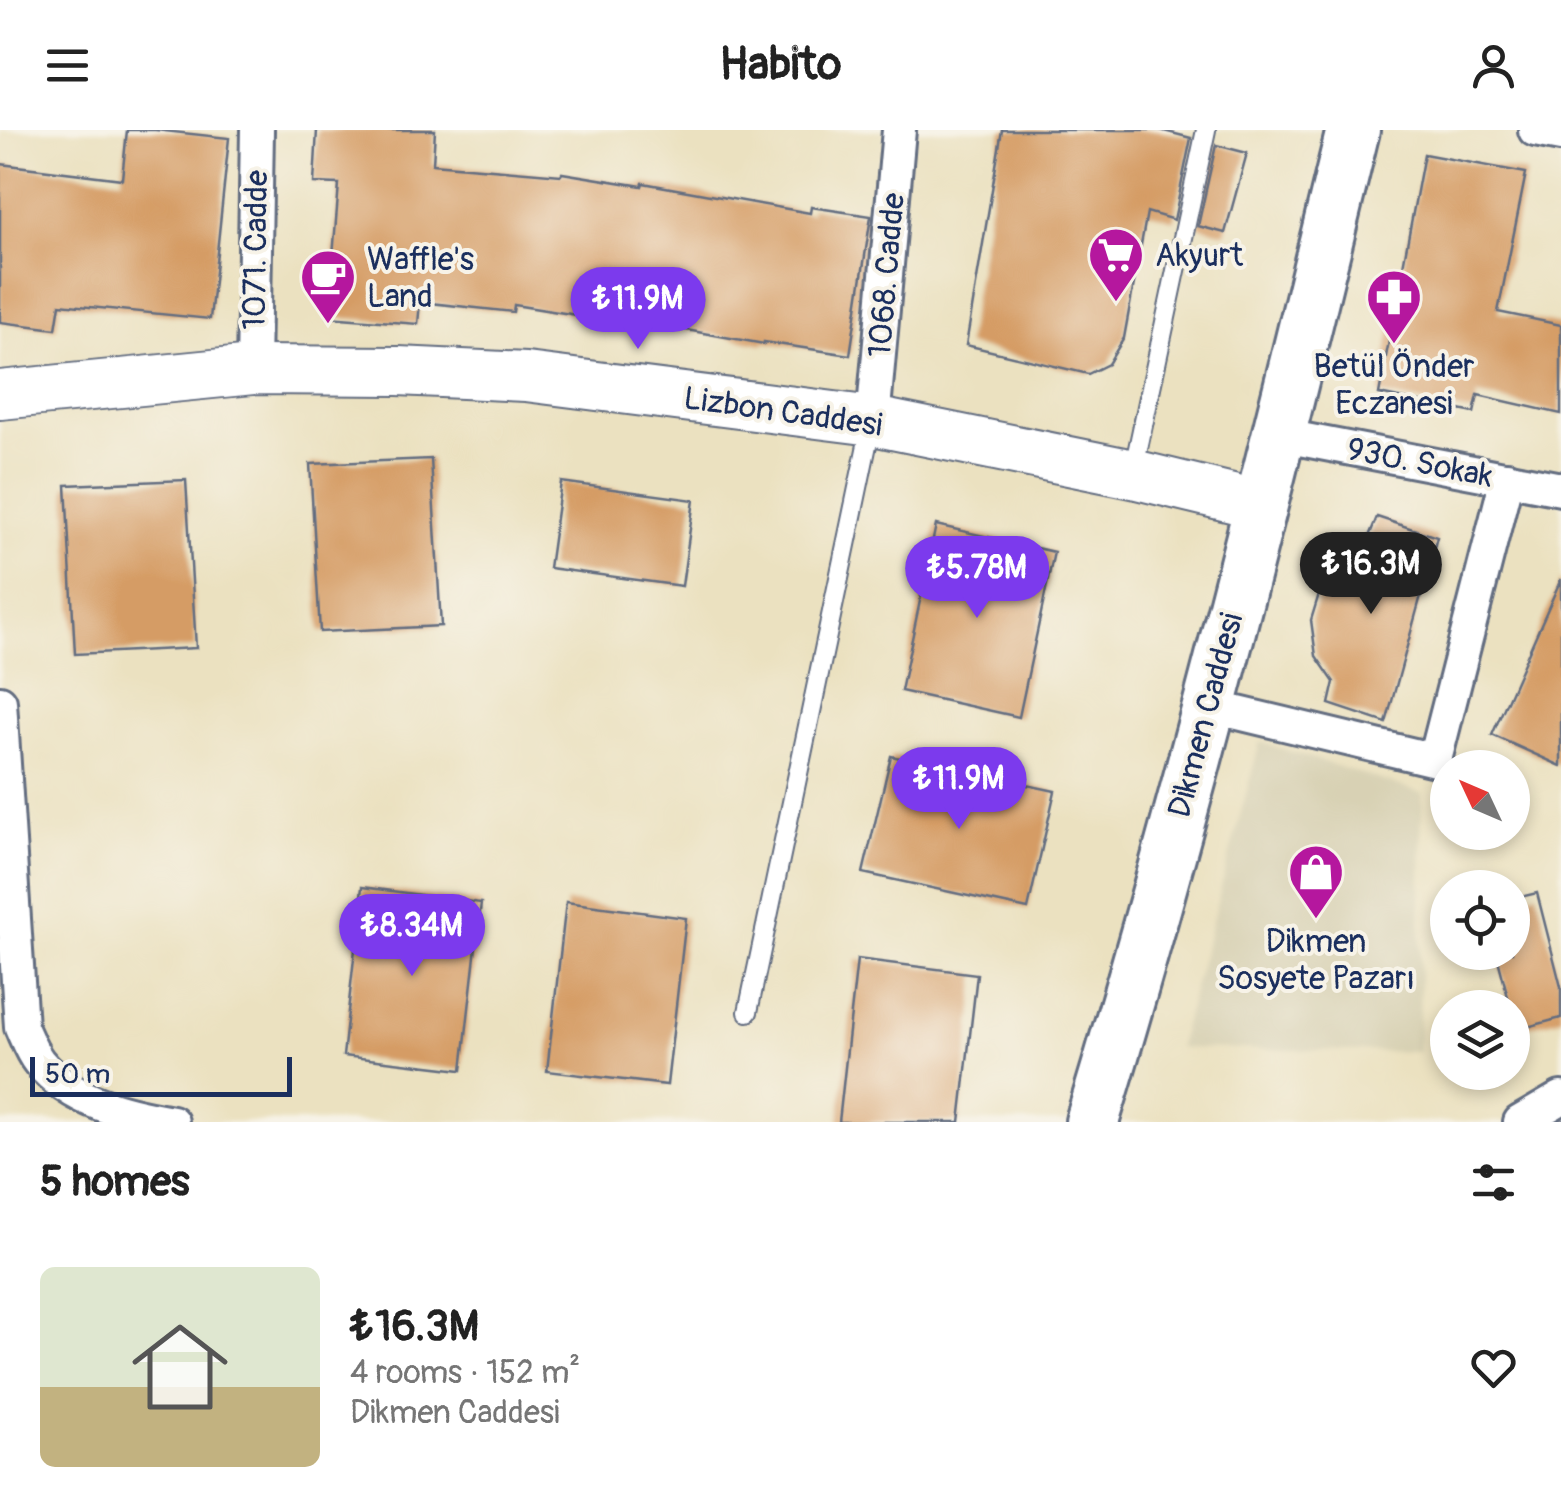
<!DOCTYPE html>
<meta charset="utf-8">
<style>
:root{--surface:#fff;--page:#f2f2f2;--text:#222;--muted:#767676;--line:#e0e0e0;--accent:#7c3aed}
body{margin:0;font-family:Pangolin,sans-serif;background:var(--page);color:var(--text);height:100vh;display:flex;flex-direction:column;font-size:38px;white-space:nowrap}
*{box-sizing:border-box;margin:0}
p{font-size:32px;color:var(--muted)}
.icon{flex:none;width:55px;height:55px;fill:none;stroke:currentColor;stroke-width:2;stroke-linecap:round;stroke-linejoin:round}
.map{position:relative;height:992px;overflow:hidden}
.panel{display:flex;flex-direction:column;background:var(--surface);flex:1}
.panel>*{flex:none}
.needle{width:65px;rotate:314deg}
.controls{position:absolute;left:1430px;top:620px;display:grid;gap:20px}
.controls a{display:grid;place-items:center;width:100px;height:100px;border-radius:50%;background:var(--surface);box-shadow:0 5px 15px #0003;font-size:50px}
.scale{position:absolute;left:30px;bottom:25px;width:262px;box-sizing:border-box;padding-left:10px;border:5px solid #1b2f5e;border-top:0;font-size:28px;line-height:35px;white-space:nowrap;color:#1b2f5e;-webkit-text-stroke:8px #f7f3e8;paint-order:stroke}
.price{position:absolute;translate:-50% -85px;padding:0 22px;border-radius:35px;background:var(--accent);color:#fff;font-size:32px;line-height:65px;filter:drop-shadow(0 2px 5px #0008)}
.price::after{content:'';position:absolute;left:50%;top:60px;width:30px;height:22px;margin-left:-15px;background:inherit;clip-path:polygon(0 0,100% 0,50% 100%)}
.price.selected{background:#222;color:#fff}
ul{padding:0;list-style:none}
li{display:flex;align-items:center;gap:30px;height:250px;padding:0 40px}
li+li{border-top:2px solid var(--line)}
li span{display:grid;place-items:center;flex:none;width:280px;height:200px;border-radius:15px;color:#555}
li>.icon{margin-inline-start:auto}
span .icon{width:120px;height:120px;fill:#fffc;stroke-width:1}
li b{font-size:42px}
h2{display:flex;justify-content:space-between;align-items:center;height:120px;padding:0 40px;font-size:42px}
header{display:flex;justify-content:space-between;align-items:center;height:130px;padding:0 40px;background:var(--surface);font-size:45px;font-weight:700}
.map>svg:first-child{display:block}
.built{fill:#d8d1b4}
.building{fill:#d59c65}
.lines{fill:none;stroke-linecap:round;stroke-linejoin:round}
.service-casing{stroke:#646d80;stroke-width:22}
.minor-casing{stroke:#646d80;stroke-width:38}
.secondary-casing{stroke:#646d80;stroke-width:52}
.primary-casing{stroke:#646d80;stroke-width:58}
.service{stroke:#fff;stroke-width:18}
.minor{stroke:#fff;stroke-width:32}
.secondary{stroke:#fff;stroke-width:48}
.primary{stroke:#fff;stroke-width:52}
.labels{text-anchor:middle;stroke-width:8;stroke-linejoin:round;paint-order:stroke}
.street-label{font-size:32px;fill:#1b2f5e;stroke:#f7f3e8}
.poi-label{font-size:32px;fill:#1b2f5e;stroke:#f7f3e8;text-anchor:start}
</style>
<header><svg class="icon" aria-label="menu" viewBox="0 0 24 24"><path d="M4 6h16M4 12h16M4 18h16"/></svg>Habito<svg class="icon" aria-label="person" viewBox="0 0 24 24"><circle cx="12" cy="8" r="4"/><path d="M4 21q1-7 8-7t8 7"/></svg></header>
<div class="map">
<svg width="1561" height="992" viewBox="0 0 1561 992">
<rect width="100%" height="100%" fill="#f7f3e8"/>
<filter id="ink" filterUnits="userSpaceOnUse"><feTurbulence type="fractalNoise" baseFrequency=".01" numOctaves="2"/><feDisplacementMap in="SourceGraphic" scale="20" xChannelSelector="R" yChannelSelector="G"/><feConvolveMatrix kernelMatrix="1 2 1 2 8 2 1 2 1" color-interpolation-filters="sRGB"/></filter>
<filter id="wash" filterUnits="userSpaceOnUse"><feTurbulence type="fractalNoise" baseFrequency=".0048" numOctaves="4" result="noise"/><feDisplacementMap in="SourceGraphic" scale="40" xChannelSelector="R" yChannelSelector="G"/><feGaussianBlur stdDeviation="2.25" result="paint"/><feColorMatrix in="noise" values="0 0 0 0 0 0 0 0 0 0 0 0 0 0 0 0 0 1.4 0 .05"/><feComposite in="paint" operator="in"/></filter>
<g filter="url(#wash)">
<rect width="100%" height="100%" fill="#ebe1c0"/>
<path class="built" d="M1260,612L1422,663L1419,922L1178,918Z"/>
<g id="blocks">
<g class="building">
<path d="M127,0H155L229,8L210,189L60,174L56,199L0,192V34L122,49Z"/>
<path d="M317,0H435L433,34L561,45L562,43L642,56L643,53L810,83L811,77L871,86L850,225L764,212V214L603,185L602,189L514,175L513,182L420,172L418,194L328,187L339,54L314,53Z"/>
<path d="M1002,0H1160L1191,8L1174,90L1147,82L1124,208L1108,234L1088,244L966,215Z"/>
<path d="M1216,15L1247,23L1225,103L1198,96Z"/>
<path d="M1424,24L1526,43L1498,182L1561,195V284L1478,265L1474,283L1379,264Z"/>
<path d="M431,329L441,496L320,502L310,334Z"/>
<path d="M186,350L196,518L75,524L66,355Z"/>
<path d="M561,352L694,370L682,456L549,438Z"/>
<path d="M1377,387L1437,407L1386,593L1329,574L1334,552L1316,526L1311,490L1323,451L1338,427L1363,421Z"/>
<path d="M936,395L1054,422L1019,587L901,561Z"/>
<path d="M1561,449V636L1492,605Z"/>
<path d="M891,626L1055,661L1028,779L863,743Z"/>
<path d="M362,757L481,773L462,940L343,926Z"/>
<path d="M1537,763L1561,857V888L1516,900L1512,878H1511L1496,822H1512V769Z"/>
<path d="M566,772L686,788L667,955L547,941Z"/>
<path d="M857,829L977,844L960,992H839Z"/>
</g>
</g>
</g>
<g filter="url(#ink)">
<use href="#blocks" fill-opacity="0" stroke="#646d80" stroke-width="2.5"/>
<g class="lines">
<g class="service-casing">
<g id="service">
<path d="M1133,342L1206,0"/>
<path d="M748,882L872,291"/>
</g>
</g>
<g class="minor-casing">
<g id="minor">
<path d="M1535,0L1561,5"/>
<path d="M253,240L257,0"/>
<path d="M873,291L899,0"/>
<path d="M1279,305L1561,359"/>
<path d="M0,572L21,897C26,908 31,922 39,932C72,972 124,984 172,992"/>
<path d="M1209,576L1435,630L1507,348"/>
<path d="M1520,992L1561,968"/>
</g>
</g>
<g class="secondary-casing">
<path id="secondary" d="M0,265L253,240L398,241L526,247L873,291L1133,344L1261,375"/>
</g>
<g class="primary-casing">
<path id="primary" d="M1092,992C1191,665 1273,332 1353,0"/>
</g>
<use href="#service" class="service"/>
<use href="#minor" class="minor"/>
<use href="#secondary" class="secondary"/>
<use href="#primary" class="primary"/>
</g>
</g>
<defs>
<g id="supermarket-pin" transform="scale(2.875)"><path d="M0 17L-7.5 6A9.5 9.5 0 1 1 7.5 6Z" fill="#b5179e" stroke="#f7f3e8"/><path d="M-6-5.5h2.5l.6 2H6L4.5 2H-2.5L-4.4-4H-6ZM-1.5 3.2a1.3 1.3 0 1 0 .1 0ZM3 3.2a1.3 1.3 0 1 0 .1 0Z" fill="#fff"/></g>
<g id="cafe-pin" transform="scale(2.875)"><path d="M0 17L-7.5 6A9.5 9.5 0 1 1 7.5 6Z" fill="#b5179e" stroke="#f7f3e8"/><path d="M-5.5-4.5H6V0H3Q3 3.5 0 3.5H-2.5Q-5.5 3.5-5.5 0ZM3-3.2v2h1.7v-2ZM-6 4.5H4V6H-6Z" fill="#fff"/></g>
<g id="pharmacy-pin" transform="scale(2.875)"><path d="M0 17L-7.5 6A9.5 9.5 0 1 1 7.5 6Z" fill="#b5179e" stroke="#f7f3e8"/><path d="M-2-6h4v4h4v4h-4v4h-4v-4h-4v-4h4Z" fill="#fff"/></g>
<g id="shop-pin" transform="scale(2.875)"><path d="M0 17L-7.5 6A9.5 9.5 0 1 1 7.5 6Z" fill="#b5179e" stroke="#f7f3e8"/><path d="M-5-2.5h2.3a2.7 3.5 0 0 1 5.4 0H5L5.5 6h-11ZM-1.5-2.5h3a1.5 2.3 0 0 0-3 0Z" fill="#fff"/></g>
</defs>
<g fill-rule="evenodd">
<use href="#supermarket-pin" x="1116" y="125"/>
<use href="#cafe-pin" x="328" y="147"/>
<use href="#pharmacy-pin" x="1394" y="167"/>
<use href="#shop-pin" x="1316" y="742"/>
</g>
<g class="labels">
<g class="street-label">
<text transform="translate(255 120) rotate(-89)" y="11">1071. Cadde</text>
<text transform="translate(886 145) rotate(-85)" y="11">1068. Cadde</text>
<text transform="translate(783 281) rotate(8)" y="11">Lizbon Caddesi</text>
<text transform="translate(1420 332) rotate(11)" y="11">930. Sokak</text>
<text transform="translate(1205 585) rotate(-75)" y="11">Dikmen Caddesi</text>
</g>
<g class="poi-label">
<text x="1155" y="136">Akyurt</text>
<text x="367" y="140">Waffle's<tspan x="367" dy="37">Land</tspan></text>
<text x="1394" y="247" text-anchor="middle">Betül Önder<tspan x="1394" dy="37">Eczanesi</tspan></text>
<text x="1316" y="822" text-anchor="middle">Dikmen<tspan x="1316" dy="37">Sosyete Pazarı</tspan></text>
</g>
</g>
</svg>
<div class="controls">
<a><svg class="needle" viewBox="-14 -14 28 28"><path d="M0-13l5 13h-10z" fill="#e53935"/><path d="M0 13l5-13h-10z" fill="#767676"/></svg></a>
<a><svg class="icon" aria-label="locate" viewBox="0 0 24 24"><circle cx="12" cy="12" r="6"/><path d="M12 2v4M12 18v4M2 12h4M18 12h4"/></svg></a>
<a><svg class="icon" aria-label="layers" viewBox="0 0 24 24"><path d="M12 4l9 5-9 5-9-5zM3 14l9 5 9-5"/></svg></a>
</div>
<div class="scale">50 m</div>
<b class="price" style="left:638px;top:222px">₺11.9M</b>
<b class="price selected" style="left:1371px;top:487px">₺16.3M</b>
<b class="price" style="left:977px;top:491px">₺5.78M</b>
<b class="price" style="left:959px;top:702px">₺11.9M</b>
<b class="price" style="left:412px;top:849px">₺8.34M</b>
</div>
<section class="panel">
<h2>5 homes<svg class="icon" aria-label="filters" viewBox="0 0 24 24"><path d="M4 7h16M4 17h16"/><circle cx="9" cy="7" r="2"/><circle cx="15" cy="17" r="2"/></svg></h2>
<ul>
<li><span style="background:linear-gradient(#dfe7d0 60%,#c2b280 0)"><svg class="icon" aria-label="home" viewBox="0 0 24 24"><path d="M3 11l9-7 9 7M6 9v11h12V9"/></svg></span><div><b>₺16.3M</b><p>4 rooms · 152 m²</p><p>Dikmen Caddesi</p></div><svg class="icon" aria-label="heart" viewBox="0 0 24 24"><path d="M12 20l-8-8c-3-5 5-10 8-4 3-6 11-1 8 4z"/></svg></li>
</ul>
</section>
